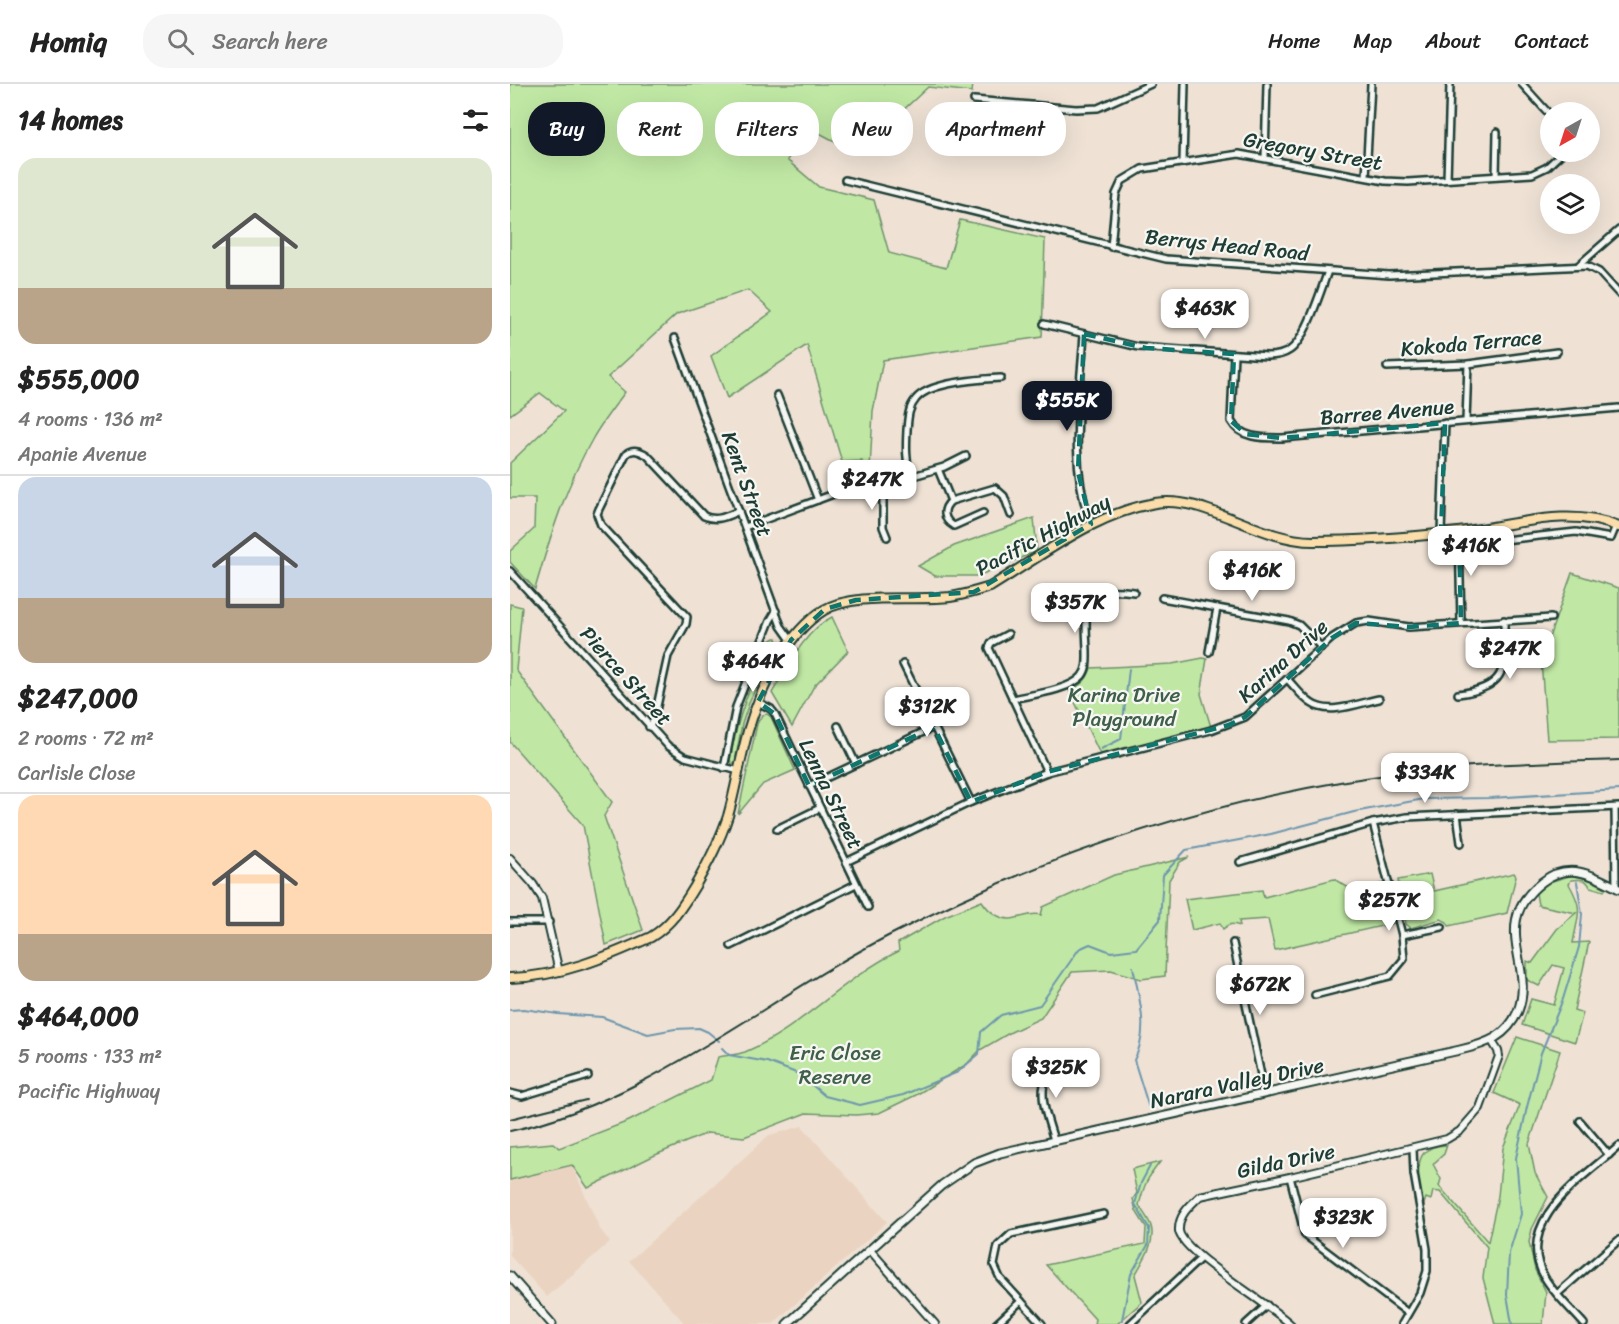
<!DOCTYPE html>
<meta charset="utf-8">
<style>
:root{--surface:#fff;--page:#f6f6f6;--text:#222;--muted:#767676;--line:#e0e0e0;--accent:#111827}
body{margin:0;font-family:Sriracha,sans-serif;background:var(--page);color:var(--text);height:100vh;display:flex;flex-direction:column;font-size:22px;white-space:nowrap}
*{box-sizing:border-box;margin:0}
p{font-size:20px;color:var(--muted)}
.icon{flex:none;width:33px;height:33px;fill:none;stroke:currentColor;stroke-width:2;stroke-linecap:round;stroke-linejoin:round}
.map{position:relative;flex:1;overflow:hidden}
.drawer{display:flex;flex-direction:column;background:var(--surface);width:510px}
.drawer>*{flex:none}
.hud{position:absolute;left:18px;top:18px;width:570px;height:54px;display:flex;gap:12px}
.needle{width:39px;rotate:219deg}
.controls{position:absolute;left:1030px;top:18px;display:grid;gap:12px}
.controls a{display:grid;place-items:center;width:60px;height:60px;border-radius:50%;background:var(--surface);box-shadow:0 6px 24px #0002;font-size:30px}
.price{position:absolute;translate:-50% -51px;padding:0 14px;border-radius:12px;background:#fff;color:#222;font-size:20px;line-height:39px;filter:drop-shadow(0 2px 3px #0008)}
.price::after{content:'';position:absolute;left:50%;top:36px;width:18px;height:14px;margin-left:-9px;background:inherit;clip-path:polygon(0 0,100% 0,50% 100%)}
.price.selected{background:var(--accent);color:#fff}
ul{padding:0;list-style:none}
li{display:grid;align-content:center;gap:12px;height:318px;padding:0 18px}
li+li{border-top:2px solid var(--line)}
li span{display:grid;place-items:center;height:186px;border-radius:18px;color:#555}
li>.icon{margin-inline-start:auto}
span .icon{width:108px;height:108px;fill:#fffc;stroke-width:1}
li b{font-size:26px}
h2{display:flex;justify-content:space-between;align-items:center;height:72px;padding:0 18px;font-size:26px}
.pill{padding:0 21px;border-radius:24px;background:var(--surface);box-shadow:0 6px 24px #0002;font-size:21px;line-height:54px}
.pill.selected{background:var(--accent);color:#fff}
header{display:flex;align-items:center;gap:36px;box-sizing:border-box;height:84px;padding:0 30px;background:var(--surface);border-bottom:2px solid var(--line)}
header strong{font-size:28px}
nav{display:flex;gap:33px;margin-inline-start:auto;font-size:21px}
.search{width:420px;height:54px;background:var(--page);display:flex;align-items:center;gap:15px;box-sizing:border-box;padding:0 21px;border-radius:24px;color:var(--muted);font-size:22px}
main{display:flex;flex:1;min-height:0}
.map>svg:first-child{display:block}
.built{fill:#ead4c1}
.green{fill:#c0e8a4;stroke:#70926c;stroke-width:1.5}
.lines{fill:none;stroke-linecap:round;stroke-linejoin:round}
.stream{stroke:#6e96ad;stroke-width:2}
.minor-casing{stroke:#1f3d34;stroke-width:10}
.tertiary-casing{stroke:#1f3d34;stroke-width:10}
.secondary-casing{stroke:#1f3d34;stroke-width:11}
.primary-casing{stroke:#1f3d34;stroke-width:12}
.minor{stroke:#f6f6f2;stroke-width:5}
.tertiary{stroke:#f6f6f2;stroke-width:6}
.secondary{stroke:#f6f6f2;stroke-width:7}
.primary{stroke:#faddab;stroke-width:8}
.rail{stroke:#1f3d34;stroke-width:2}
.marked{fill:none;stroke:#0f766e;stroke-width:4.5;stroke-dasharray:12 8;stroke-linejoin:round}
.labels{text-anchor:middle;stroke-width:4.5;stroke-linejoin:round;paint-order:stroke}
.street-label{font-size:21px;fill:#1f3d34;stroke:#f6f6f2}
.park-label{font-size:21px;fill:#3f5f4a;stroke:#f6f6f2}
</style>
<header>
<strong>Homiq</strong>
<div class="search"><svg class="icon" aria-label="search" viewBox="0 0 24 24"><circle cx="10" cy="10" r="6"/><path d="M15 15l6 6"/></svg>Search here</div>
<nav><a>Home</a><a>Map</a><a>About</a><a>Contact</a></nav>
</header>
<main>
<section class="drawer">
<h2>14 homes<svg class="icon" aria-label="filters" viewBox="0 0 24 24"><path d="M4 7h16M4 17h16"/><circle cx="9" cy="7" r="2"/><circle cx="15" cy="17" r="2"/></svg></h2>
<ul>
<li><span style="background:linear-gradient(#dfe7d0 70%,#b9a48a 0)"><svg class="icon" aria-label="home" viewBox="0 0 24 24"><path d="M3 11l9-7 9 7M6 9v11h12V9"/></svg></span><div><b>$555,000</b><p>4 rooms · 136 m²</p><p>Apanie Avenue</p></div></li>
<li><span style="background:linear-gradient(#c9d6e8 65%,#b9a48a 0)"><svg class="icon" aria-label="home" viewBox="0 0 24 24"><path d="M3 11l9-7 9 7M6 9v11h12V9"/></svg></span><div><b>$247,000</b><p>2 rooms · 72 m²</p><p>Carlisle Close</p></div></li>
<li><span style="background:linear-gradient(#ffd9b3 75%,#b9a48a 0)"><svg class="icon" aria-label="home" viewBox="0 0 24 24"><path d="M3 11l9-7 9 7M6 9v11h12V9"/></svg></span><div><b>$464,000</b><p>5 rooms · 133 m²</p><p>Pacific Highway</p></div></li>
</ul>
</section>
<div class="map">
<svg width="1109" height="1240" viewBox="0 0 1109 1240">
<rect width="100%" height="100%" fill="#efe2d5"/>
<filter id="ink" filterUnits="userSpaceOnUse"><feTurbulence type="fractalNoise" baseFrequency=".0167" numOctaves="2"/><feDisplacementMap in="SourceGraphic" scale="12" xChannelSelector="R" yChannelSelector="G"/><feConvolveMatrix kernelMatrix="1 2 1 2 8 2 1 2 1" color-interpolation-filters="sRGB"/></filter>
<g filter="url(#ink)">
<g class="built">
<path d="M292,1042L377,1138L263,1240H175L119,1177L259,1051Z"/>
<path d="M62,1081L90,1145L100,1158L37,1213L0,1172V1096Z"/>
</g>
<g class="green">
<path d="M0,0H463L462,8L418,3L347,69L300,44L277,76L309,103L364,116L379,169L436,184L450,136L535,155L532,253L373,276L363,327L360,386L351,388L352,377L332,378L297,261L217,314L201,272L262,228L238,206L167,230L98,293L115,308C104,323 92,338 83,354C56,401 40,453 25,505L0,478V467L24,445L25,414H0V379L54,327L30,309L0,331Z"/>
<path d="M524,434L527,467L468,492H425L408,482L444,462Z"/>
<path d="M1062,489L1109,504V655L1037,656L1031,576Z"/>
<path d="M0,520L12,523L6,586L102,718L94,732L133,846L96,861L73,741L0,658Z"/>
<path d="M322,533L338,567L304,602L282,643L262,609C277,584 295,546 322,533Z"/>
<path d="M265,554H267L268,561L240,616L232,640L225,678L222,680L220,676C227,633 242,596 260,557Z"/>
<path d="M693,574L697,575L691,610L701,643L591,672L559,606C571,602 577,596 581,584L662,580Z"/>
<path d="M257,630L261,633L285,686L253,700L228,730L247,640L252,631Z"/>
<path d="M679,773L670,778L659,796L655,892L631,895L601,886L562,888L531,934L501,948L470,966L457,980L406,1011L369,1029L346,1031L296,1029L234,1053L197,1049L143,1072L78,1104L62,1081L0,1096V1063L43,1059L49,1064L119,1037L201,996L208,973C216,971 227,971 235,968C292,944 333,894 389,867L388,859L435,832L472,817C479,828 492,838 506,834C515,833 522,828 531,831L533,823L604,791Z"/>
<path d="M1004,789L1006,792L997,829L939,842L937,838L931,835L901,844L896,840L888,796L920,790L924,807Z"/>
<path d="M1063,791L1081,796L1096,804L1094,807L1080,803C1076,794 1070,795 1061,796L1059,800C1074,826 1068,830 1063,859L1079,858L1064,926L1073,929L1065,958L1012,941L1021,915L1044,921L1054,884L1043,881L1029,902L1017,896V877L1022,879L1047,845L1066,829L1028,821L1026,809L1039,798Z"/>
<path d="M824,795L842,806L876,799L885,839L765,866L758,835L729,837L730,842C722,839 719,840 713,845L710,839L682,846L675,815L752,806L754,813Z"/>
<path d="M1007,953L1050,967L1019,1060L1025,1089L1038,1113L1022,1145L1019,1158L1025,1186L1036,1208L1033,1240H985L973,1194L977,1163L930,1108L923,1107L921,1116L916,1114L914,1120C910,1113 910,1104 909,1096C907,1073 912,1062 937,1061L934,1070L923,1080L931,1095L929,1102L978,1158L988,1112L993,1064L1010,1021L984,1009Z"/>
<path d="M650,1078C637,1095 635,1098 629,1121C632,1127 639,1135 641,1142C646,1159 633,1177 625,1191L632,1218L607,1240H584L585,1235L536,1181L635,1160L636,1143L626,1127L623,1115L627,1109L622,1085Z"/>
</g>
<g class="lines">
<g class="stream">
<path d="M591,665L611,655L619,585"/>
<path d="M623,883C629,914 640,947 624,976L639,1024"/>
<path d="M0,926L14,925L48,930L92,933L138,950L165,945L189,944L198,948L209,957"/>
<path d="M212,964L219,971L257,978L289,990L315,1012L350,1021L393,1011L448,988L469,970L471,948L491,931L530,921L569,865L580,860L601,868L626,865L650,836L653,791L676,766L761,750L844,728L914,715L981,714L1109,706"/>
<path d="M612,1236L621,1190L638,1161L639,1144L625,1120L631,1099L640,1082"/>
<path d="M1002,1240L997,1211L999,1169L1011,1130L1006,1074L1017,1023L1031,969L1053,915L1069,863L1072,830L1067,798"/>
</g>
<g class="minor-casing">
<g id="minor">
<path d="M1012,0L1041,32"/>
<path d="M464,16L566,25L588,24L641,0"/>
<path d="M755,74L757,0"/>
<path d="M673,79L675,0"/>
<path d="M986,92L987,48"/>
<path d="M856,93L861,0"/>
<path d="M937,95L940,0"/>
<path d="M335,96L656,175L879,191L1077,182L1089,188L1109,210"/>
<path d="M601,163L606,110L612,97L632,85L729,70L875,97L898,98L1022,90L1037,83L1053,68"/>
<path d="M1069,181L1109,146"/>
<path d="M534,240L628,263L757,272C765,272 773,271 780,266C796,255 811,206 818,187"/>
<path d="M574,250C570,313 558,381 581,440"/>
<path d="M165,254L271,542L281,556"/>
<path d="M724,270L721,337C731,355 753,354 772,354L1109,324"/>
<path d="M877,283L958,280L1047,268"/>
<path d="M267,311L308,416"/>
<path d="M956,337L958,280"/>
<path d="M428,385L441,417C432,425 433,436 444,442L473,429"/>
<path d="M400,393C396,375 396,364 397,346C398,335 398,324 406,315C419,298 470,295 491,294"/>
<path d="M373,397V443L377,453"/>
<path d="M441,417L485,404L494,412L501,431"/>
<path d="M235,443L337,405L359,398L400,393L434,383L456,372"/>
<path d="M949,448L951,539"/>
<path d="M931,449L935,339"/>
<path d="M949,461L1066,448L1101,454L1106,442"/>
<path d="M0,487L158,662L175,673L229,687"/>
<path d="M652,514L779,537L789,541L811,563"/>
<path d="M498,550L481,559L479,564L537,688"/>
<path d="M699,568L707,524"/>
<path d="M393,580L461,718"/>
<path d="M778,596C785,603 792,613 801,619C819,632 849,619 869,615"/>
<path d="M948,610C1002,603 994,581 994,536"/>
<path d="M502,615C520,611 561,606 572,592C578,585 577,575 577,566C575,522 571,501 624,508"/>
<path d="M248,618L261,625L265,630L358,823"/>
<path d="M328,642L346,680"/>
<path d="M139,643L144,636L158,572L176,540L177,533L91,441L87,430L89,425L116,370C123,364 130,367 137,371L194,432C207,438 217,432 229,427"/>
<path d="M214,684L226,623L260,537L266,527"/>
<path d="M299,702L424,643"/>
<path d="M1105,724L1106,803"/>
<path d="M947,730L951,759"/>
<path d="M267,745L310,724"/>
<path d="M336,778L461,718L537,688L701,646L735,633L822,554L846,539L859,537L899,543L1041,534"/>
<path d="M730,778L863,739L897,733L1109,723"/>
<path d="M0,838H39"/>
<path d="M892,851L932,843"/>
<path d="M723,859L755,1010"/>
<path d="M221,862L346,800"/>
<path d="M805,911L880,892L894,875L892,851L863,739"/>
<path d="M0,1009L12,1012L78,992"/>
<path d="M1070,1037L1099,1071"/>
<path d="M544,1056C534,1023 520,993 558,974"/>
<path d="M780,1093L795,1151L898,1229"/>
<path d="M1047,1210L1109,1156"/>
<path d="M486,1240L511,1217"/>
<path d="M532,1240L490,1194L484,1181L488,1162L501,1150L594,1130"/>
<path d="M620,1240L691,1174"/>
<path d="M736,1240L757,1221"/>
<path d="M892,1240L910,1209L917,1187V1165L904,1090L903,1065"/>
<path d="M1074,1240C1061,1225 1045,1211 1035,1194C1002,1138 1073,1094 1109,1062"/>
</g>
</g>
<g class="tertiary-casing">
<g id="tertiary">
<path d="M0,774L23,800L32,814L49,888"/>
<path d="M360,1166L425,1240"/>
<path d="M780,1240C761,1221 672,1169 669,1147C668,1132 679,1122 690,1112L780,1093L937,1055L950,1047L970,1024L989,972L988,967L982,957"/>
</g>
</g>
<g class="secondary-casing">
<g id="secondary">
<path d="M0,1192L42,1240"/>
<path d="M277,1240L432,1101L464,1079L490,1069L950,966C976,960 997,953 1008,927C1026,881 978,840 1032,798C1058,777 1084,791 1109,805"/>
</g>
</g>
<g class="primary-casing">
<path id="primary" d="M0,894C49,893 97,873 141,853C161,841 173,822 185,802C198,779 210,757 218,732C226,704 230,675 238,647C250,606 276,549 314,526C344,508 405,517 440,513C454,511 467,507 480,503C533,471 583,430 645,419C693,410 749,457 803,457C851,457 900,453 948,448C1001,443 1057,421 1109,443"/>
</g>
<use href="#minor" class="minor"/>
<use href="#tertiary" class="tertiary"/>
<use href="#secondary" class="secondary"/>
<use href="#primary" class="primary"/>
<g class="rail">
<path d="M0,1035L76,1016"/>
<path d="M0,1047C142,1016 253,916 380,851C550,763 734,705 924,685C986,679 1047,678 1109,676"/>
</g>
</g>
</g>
<path class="marked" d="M574,250L636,264L724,270L721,337L736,350L772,354L935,339L931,449L949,448L951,539L899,543L846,539L822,554L735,633L719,641L537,688L461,718L424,643L299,702L265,630L248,618L281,556L315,525L346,516L464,508L581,440L568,388Z"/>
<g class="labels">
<g class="street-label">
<text transform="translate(803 67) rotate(10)" y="7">Gregory Street</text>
<text transform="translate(717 161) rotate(6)" y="7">Berrys Head Road</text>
<text transform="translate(961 259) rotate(-5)" y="7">Kokoda Terrace</text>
<text transform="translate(877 328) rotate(-5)" y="7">Barree Avenue</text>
<text transform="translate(237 400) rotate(70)" y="7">Kent Street</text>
<text transform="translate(533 451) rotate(-28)" y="7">Pacific Highway</text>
<text transform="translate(773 577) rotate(-42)" y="7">Karina Drive</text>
<text transform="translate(116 592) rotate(48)" y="7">Pierce Street</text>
<text transform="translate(321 710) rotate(64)" y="7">Lenna Street</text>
<text transform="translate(727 999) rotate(-12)" y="7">Narara Valley Drive</text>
<text transform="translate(776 1077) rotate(-12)" y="7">Gilda Drive</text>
</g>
<g class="park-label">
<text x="614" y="618">Karina Drive<tspan x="614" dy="24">Playground</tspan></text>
<text x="325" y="976">Eric Close<tspan x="325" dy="24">Reserve</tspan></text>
</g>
</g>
</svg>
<div class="controls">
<a><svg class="needle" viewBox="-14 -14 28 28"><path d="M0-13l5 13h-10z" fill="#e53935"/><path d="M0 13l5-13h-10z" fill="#767676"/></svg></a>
<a><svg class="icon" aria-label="layers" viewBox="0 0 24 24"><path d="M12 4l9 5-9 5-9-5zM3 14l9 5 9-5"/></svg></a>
</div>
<b class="price" style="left:695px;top:256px">$463K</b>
<b class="price selected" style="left:557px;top:348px">$555K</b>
<b class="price" style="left:362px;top:427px">$247K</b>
<b class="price" style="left:961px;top:493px">$416K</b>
<b class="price" style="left:742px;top:518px">$416K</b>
<b class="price" style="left:565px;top:550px">$357K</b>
<b class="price" style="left:1000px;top:596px">$247K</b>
<b class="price" style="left:243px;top:609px">$464K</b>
<b class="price" style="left:417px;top:654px">$312K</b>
<b class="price" style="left:915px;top:720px">$334K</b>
<b class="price" style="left:879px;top:848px">$257K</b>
<b class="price" style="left:750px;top:932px">$672K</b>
<b class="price" style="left:546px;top:1015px">$325K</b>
<b class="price" style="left:833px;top:1165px">$323K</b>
<div class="hud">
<a class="pill selected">Buy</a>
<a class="pill">Rent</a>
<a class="pill">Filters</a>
<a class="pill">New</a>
<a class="pill">Apartment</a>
</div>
</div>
</main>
